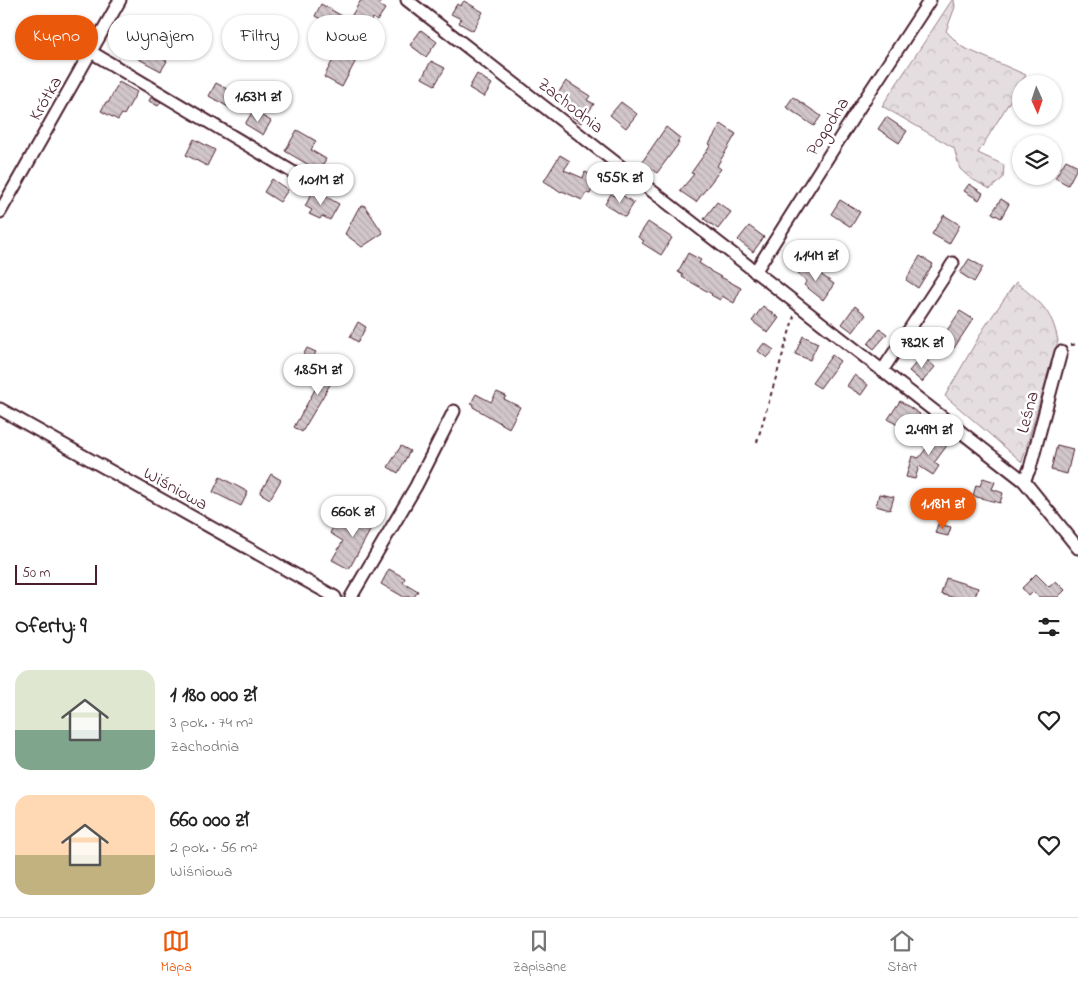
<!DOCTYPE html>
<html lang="pl">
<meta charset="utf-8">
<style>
:root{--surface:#fff;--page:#f6f6f6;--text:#222;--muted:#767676;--line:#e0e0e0;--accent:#ea580c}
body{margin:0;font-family:"Indie Flower",sans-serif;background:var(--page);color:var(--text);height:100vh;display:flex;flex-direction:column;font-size:19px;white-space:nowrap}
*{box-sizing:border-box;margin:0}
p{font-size:16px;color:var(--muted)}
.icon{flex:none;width:28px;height:28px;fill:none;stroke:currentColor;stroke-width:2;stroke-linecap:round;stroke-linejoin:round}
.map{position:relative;height:597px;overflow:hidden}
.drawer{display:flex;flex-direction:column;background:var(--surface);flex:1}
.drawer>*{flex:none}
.hud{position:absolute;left:15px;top:15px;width:500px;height:45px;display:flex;gap:10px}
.needle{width:32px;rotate:177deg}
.tools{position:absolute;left:1012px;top:75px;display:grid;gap:10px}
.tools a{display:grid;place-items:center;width:50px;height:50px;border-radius:50%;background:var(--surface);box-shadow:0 1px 4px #0004;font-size:25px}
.scale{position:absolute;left:15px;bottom:12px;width:82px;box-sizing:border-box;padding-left:5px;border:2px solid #4a1f2b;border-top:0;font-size:14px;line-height:18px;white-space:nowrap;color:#4a1f2b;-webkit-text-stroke:4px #fff;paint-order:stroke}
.price{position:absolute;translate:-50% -42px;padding:0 11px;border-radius:18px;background:#fff;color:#222;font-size:16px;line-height:32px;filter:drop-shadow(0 1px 2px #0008)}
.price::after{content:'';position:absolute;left:50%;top:30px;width:15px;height:11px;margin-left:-8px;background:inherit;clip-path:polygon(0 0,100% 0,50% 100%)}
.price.on{background:var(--accent);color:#fff}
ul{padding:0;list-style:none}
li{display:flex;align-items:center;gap:15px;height:125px;padding:0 15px}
li span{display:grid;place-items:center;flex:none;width:140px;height:100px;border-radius:15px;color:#555}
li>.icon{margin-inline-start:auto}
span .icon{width:60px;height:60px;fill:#fffc;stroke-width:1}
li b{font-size:21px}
h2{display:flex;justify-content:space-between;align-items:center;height:60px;padding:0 15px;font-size:21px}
.pill{padding:0 18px;border-radius:22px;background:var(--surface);box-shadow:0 1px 4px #0004;font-size:18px;line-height:45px}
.pill.on{background:var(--accent);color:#fff}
.dock{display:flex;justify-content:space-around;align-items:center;height:70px;border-top:1px solid var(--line);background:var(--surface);font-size:14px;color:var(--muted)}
.dock a{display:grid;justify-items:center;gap:2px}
.dock .on{color:var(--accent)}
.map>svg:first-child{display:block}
.forest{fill:url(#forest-crowns);stroke:#987e86}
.building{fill:url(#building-back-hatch);stroke:#4a1f2b}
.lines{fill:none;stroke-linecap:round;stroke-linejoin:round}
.minor-casing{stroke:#4a1f2b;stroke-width:15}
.path{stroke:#4a1f2b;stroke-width:2;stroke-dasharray:4 4;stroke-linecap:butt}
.minor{stroke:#fff;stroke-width:11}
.labels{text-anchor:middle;stroke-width:5;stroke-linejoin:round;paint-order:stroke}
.street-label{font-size:18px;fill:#4a1f2b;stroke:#fff}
</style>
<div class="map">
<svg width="1078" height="597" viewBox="0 0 1078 597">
<defs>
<pattern id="forest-crowns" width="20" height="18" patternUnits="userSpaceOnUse" patternTransform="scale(1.25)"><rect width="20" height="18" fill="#e5dee0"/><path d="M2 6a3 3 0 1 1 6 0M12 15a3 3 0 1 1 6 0" fill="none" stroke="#c6bec0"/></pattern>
<pattern id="building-back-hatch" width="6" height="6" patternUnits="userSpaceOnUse" patternTransform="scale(1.25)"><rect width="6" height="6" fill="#d2c7cb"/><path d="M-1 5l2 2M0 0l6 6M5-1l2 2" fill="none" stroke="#b6aaae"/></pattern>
</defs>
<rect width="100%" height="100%" fill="#fff"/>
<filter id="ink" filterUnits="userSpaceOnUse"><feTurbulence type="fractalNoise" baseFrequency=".02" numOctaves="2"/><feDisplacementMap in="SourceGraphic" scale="10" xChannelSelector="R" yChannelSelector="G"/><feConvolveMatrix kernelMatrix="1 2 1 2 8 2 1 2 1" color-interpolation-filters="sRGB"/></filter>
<g filter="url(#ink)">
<g class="forest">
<path d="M952,0H954L955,7L946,31L962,47L1026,75L978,153L1004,165L1003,178L990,189L970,178L960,169L954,148L882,106Z"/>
<path d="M1016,282C1039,302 1052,309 1058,341L1022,462L945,396L984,328Z"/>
</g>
<g class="building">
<path d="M361,0H382L379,5L385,9L377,21L373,18L360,41L365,43L342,87L324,77L347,33L315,16L321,4L349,20Z"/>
<path d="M464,1L483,12L473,31L459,23L461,19L451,14L457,4L460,6Z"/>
<path d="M421,30L437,42L426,57L410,45Z"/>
<path d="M130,32L143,38L140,43L154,50L152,52L167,61L161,71L122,50L125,44L123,43Z"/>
<path d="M431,61L445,68L435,85L422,78Z"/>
<path d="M477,74L492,84L484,97L469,88Z"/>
<path d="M566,81L590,96L587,100L594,104L581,123L572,117L575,112L571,109L574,106L557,95Z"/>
<path d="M119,82L137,92L124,115L122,114L118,120L101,111L106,102L108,103Z"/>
<path d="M216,83L238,95L230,108L209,96Z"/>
<path d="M151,97L161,102L158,106L149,101Z"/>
<path d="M793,97L821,116L814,126L786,107Z"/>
<path d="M621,102L637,114L626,128L610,115Z"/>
<path d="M253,111L271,121L263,135L245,124Z"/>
<path d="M886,117L907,131L899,143L878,129Z"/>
<path d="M721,124L736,134L717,166L721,169L696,202L680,191L694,174L691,173L711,145L709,144Z"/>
<path d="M666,127L680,138L677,142L679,143L657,173L642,162Z"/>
<path d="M297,130L316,141L311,150L326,159L319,171L285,151Z"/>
<path d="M194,139L215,150L207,166L186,155Z"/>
<path d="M560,155L570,161L564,170L583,178L585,172L595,176L592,182L594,185L590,194L586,193L582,200L562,191L561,192L544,181Z"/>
<path d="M1066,160L1078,166L1068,185L1055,178Z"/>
<path d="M272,179L288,190L280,202L264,192Z"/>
<path d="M969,184L983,193L979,200L964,191Z"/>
<path d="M314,190L339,204L330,220L322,216L320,219L309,214L312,210L305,206Z"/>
<path d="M619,193L634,203L625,217L605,204L611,194L616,197Z"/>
<path d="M1001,199L1009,204L1001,218L992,213Z"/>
<path d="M840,200L860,212L851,227L831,214Z"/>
<path d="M717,202L731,212L718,229L704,219Z"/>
<path d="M364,205L383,233L362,247L345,234L358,209Z"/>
<path d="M944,215L960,225L949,244L932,234Z"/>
<path d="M648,222L672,238L661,255L642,243L644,241L638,237Z"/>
<path d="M749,226L764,237L753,252L738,240Z"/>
<path d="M688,253L701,260L699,263L710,270V271L741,288L734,303L722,296L720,300L711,295L712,294L682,277L683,275L678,272Z"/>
<path d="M920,256L933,264L918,288L906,280Z"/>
<path d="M969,259L983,267L974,282L960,273Z"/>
<path d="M804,266L813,272L815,270L834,284L823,300L804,285L807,281L798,274Z"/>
<path d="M763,306L779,318L768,333L752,321Z"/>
<path d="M855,306L866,315L853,332L842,324Z"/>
<path d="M960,311L973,319L954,348L937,336L942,329L946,332Z"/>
<path d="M358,322L366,327L358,342L350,337Z"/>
<path d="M880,329L887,334L874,349L868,344Z"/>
<path d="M803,336L818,343L810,360L795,354Z"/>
<path d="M764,343L774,350L767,358L758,351Z"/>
<path d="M307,348L316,352L298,383L290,379Z"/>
<path d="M832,355L840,361L820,388L812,383Z"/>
<path d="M922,356L935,367L922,382L909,371Z"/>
<path d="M331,361L341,366L302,432L294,427Z"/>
<path d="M854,375L868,385L861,395L847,386Z"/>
<path d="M497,392L506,396L504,399L520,407L509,428L473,407L474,404L471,403L476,394L491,402Z"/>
<path d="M900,401L920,414L908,432L888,419Z"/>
<path d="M939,431L951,440L934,463L939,466L933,475L919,466L915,479L906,477L912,456L919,458Z"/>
<path d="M1057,445L1073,449L1067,474L1051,470Z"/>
<path d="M401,446L410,451L398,473L388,467Z"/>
<path d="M271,474L281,480L270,499L260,493Z"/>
<path d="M220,477L248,492L241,506L213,492Z"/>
<path d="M983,478L995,482L992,489L1003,493L1000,503L973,496L976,485L980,486Z"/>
<path d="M879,494L894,497L890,510L876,506Z"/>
<path d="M367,505L377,510L373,519L376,520L349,569L332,560L343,541L330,533L336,522L352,532Z"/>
<path d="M938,524L951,527L948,536L935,533Z"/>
<path d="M389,569L405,578L403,582L418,591L414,597H404L381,584Z"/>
<path d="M1036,574L1049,587L1056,581L1065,590L1058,597H1038L1033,592L1029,596L1022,588Z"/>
<path d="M946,578L978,588L975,597H952L941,594Z"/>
</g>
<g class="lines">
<g class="minor-casing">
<g id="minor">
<path d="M407,0L1024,481L1078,548"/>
<path d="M91,52L301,177"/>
<path d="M0,212L120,0"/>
<path d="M755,272L861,105L930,0"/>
<path d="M882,371L953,263"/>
<path d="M0,409L335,597"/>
<path d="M1024,481L1030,468L1061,352"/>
<path d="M351,597L416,486L454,411"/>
</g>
</g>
<g class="path">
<path d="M1071,345L1078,344"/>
<path d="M757,442L794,316"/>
</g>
<use href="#minor" class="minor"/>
</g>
</g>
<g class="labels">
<g class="street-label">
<text transform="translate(45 98) rotate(-60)" y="6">Krótka</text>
<text transform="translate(571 105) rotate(38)" y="6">Zachodnia</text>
<text transform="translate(827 126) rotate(-58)" y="6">Pogodna</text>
<text transform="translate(1027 412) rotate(-75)" y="6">Leśna</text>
<text transform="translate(176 488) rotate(29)" y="6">Wiśniowa</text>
</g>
</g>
</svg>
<div class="tools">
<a><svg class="needle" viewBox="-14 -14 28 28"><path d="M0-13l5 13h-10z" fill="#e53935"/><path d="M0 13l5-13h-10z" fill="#767676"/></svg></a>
<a><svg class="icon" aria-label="layers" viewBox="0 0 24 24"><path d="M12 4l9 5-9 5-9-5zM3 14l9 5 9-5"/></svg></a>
</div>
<div class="scale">50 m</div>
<b class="price" style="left:258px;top:123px">1.63M zł</b>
<b class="price" style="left:620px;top:204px">955K zł</b>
<b class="price" style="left:321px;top:206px">1.01M zł</b>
<b class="price" style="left:816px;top:282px">1.14M zł</b>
<b class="price" style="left:922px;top:369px">782K zł</b>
<b class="price" style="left:318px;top:396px">1.85M zł</b>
<b class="price" style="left:929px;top:456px">2.49M zł</b>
<b class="price on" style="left:943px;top:530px">1.18M zł</b>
<b class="price" style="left:353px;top:538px">660K zł</b>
<div class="hud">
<a class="pill on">Kupno</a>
<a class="pill">Wynajem</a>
<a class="pill">Filtry</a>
<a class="pill">Nowe</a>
</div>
</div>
<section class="drawer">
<h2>Oferty: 9<svg class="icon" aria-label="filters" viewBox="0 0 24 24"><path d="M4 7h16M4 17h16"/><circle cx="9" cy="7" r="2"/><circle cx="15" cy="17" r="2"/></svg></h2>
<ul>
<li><span style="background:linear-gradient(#dfe7d0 60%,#7fa58c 0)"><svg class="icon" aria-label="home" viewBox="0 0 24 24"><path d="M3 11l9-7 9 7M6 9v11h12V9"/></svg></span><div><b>1 180 000 zł</b><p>3 pok. · 74 m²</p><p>Zachodnia</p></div><svg class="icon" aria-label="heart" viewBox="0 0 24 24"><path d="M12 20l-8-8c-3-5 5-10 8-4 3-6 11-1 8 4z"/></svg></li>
<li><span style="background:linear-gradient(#ffd9b3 60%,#c2b280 0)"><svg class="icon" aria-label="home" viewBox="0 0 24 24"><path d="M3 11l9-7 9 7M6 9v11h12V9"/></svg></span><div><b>660 000 zł</b><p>2 pok. · 56 m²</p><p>Wiśniowa</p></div><svg class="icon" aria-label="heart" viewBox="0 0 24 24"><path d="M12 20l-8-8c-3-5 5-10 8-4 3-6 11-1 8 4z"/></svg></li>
</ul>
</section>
<nav class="dock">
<a class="on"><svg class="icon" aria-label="map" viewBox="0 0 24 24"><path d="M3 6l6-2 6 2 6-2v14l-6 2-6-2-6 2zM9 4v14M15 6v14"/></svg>Mapa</a>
<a><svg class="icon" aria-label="saved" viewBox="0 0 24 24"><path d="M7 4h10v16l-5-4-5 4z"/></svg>Zapisane</a>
<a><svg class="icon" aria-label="home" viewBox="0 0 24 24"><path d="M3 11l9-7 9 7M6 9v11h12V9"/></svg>Start</a>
</nav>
